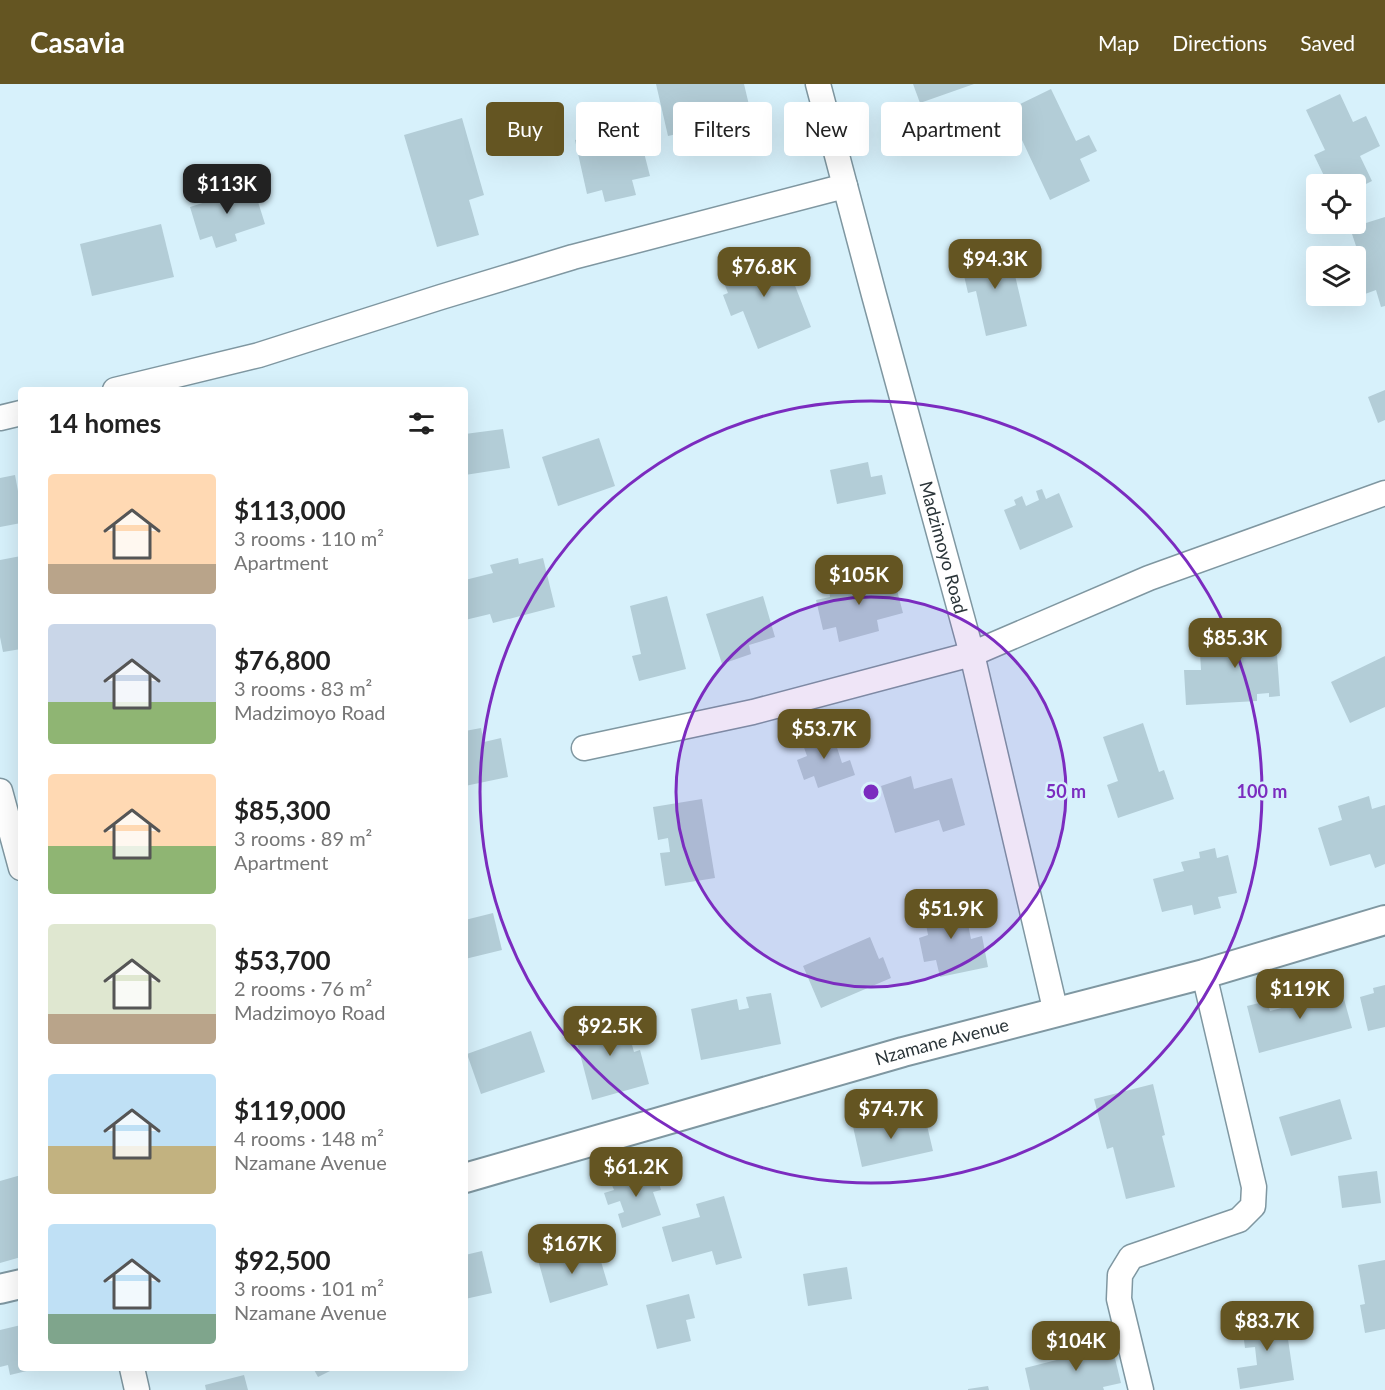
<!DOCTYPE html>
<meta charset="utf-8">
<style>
:root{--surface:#fff;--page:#f2f2f2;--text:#222;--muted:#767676;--accent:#645522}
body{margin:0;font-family:Lato,sans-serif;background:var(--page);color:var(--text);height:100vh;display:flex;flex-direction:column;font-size:22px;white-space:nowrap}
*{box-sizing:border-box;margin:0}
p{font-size:20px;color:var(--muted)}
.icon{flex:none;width:33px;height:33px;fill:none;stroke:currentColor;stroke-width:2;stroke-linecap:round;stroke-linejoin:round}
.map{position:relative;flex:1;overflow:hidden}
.details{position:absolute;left:18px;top:303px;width:450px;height:984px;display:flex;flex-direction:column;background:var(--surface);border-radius:6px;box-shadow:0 6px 24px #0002}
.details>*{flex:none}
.top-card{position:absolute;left:486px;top:18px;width:570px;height:54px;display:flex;gap:12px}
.fabs{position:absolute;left:1306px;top:90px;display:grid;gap:12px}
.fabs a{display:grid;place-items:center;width:60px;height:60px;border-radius:6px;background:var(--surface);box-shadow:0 6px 24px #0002;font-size:30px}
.price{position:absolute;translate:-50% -51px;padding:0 14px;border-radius:12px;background:var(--accent);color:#fff;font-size:20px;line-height:39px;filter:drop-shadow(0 2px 3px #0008)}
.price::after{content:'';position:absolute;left:50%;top:36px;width:18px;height:14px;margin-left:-9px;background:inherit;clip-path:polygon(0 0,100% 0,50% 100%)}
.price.on{background:#222;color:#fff}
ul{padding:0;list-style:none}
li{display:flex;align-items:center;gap:18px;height:150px;padding:0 30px}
li span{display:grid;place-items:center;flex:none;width:168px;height:120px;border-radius:6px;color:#555}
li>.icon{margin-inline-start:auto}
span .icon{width:72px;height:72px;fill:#fffc;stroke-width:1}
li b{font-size:26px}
h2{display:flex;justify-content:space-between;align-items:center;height:72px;padding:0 30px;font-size:26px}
.chip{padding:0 21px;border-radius:6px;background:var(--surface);box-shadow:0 6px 24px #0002;font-size:21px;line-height:54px}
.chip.on{background:var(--accent);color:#fff}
header{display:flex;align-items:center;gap:36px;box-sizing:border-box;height:84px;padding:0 30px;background:var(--accent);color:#fff}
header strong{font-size:28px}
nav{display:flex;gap:33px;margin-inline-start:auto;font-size:21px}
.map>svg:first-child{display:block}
.building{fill:#b3cdd7}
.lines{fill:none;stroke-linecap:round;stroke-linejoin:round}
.minor-casing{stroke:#7f97a1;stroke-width:27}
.tertiary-casing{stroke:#7f97a1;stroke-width:32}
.minor{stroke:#fff;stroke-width:24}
.tertiary{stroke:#fff;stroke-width:28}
.ring{fill:none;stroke:#7b2cbf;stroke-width:3}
.labels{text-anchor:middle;stroke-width:5;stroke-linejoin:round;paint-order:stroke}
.street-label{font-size:18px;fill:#2b3539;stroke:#d7f1fb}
.centre{fill:#7b2cbf;stroke:#d7f1fb;stroke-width:3}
.ring-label{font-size:18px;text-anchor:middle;font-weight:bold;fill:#7b2cbf;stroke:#d7f1fb;stroke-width:5;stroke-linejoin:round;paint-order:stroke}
</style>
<header>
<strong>Casavia</strong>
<nav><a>Map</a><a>Directions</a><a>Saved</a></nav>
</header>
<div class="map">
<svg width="1385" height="1306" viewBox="0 0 1385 1306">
<rect width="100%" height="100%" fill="#d7f1fb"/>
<g class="building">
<path d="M656,0H744L749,21L700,32L704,44L668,52Z"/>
<path d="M913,0H974L920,19Z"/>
<path d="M1051,5L1076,57L1089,51L1097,67L1080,75L1090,97L1050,116L1008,26Z"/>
<path d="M1340,10L1353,38L1366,32L1380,62L1360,72L1372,97L1356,105V100H1343L1339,92L1327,98L1314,71L1325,66L1306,26Z"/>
<path d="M462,34L484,111L469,116L479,151L437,163L404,51Z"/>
<path d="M612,47L616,63L641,57L650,92L632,96L636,111L605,118L602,106L587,110L575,56Z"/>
<path d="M232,100L235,111L254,105L265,140L235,150L237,157L216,164L212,152L200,156L190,123L212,116L209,107Z"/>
<path d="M1385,133V222L1381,223L1376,206L1365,210L1356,181V171H1359L1350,144Z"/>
<path d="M161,140L174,193L92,212L80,160Z"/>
<path d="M1008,162L1027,242L986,252L976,207L968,209L960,174Z"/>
<path d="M773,164L788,201L794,199L811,243L758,265L743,227L731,232L723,211L728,209L719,186Z"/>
<path d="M1385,306V336L1378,339L1368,313Z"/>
<path d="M503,345L510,384L465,391V350Z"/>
<path d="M599,354L615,402L558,422L542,373Z"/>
<path d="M868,378L871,393L882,391L886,410L837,420L830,386Z"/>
<path d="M15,391L21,423V439L0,443V394Z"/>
<path d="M1042,405L1046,415L1059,409L1073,443L1020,466L1004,426L1016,421L1014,416L1022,412L1026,422L1039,416L1036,407Z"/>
<path d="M21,472V565L3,568L0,553V476Z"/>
<path d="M518,474L519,480L543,474L555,523L493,539L490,530L465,536V496L493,489L490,481Z"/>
<path d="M866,490L868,498L893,491L903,529L877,536L879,547L839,558L836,543L823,546L816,516L830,513L829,505L847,500L845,495Z"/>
<path d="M667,512L686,585L639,597L632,572L641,570L630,522Z"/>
<path d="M763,512L775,553L749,561L751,570L722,580L706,530Z"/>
<path d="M1275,543L1280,612L1269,613V609L1257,610V617L1186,621L1184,586H1201L1199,552L1235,550L1236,556H1244L1243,545Z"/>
<path d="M1385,572V623L1350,639L1331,598Z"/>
<path d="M1143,639L1159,688L1164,686L1174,715L1118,734L1107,701L1118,697L1103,653Z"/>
<path d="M481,644L484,658L501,654L508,693L465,702V647Z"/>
<path d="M831,645L842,679L850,676L855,691L818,704L814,692L804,696L797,676L807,672L801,655Z"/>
<path d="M911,692L914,705L952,694L965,741L943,748L939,736L895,749L881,702Z"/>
<path d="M1369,712L1372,725L1385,721V780L1375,784L1370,770L1330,782L1318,744L1342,736L1338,722Z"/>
<path d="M702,715L715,794L665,802L660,769L670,768L668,754L658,756L653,723Z"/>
<path d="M1215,764L1217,774L1228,771L1237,809L1218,813L1221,824L1194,831L1192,821L1162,828L1153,795L1184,787L1181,778L1200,774L1199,768Z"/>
<path d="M963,815L971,855L982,852L988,883L940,893L936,876L924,878L919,854L928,851L923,824Z"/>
<path d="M493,829L502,866L465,875V836Z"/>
<path d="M870,853L879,875L883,873L891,894L821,924L803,882Z"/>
<path d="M1339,897L1352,944L1259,969L1247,922L1267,917L1270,927L1324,913L1321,902Z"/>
<path d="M1385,901V943L1368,947L1360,913L1374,909L1373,904Z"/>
<path d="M771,909L781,960L701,976L691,925L737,915L739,926L749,924L746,913Z"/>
<path d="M623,929L634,968L640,966L649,1000L592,1016L573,943Z"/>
<path d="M531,947L545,988L481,1010L467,970Z"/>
<path d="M1153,1000L1165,1051L1162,1052L1175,1103L1126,1115L1113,1063L1107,1065L1094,1015Z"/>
<path d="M1340,1015L1352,1055L1291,1072L1279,1033Z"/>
<path d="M881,1032L883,1042L925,1033L933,1067L862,1083L852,1038Z"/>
<path d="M655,1085L661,1106L653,1108L661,1131L622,1144L618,1130L624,1128L620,1117L608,1121L604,1109L614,1106L611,1099Z"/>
<path d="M1377,1087L1381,1119L1342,1124L1338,1092Z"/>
<path d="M21,1091V1173L0,1179V1097Z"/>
<path d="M724,1112L742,1174L716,1181L712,1167L672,1178L662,1143L700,1133L696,1120Z"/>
<path d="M597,1164L608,1201L550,1219L538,1176L559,1169L561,1175Z"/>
<path d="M482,1167L492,1209L465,1215V1171Z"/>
<path d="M1385,1176V1245L1365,1249L1360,1221L1365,1220L1358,1181Z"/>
<path d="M847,1183L852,1215L808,1222L803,1190Z"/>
<path d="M689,1210L695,1234L686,1236L691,1257L657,1265L646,1221Z"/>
<path d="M1284,1228L1294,1296L1240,1305L1237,1284L1257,1281L1255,1263L1245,1264L1243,1248L1253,1246L1251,1233Z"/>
<path d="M21,1241V1284L35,1285L10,1291L8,1281L0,1283V1246Z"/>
<path d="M1112,1262L1121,1299L1103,1303L1104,1306H1030L1025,1284Z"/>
<path d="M313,1284H336L318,1293Z"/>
<path d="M244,1291L248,1306H206L205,1301Z"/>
<path d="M988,1302L989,1306H968V1305Z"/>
</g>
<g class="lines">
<g class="minor-casing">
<g id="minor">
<path id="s1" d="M818,0L874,211L972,570L1056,929"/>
<path d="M115,306L259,271L441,213L573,173L845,102"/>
<path d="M0,334L21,329"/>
<path d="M584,664L753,628L972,570L1149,494L1385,409"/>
<path d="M0,707L21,784"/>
<path d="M132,1284L137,1306"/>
<path d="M1141,1306L1119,1215L1120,1191L1131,1173L1239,1136L1253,1122L1254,1103L1204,890"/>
</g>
</g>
<g class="tertiary-casing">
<g id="tertiary">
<path id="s2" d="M465,1094L903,968L1204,890L1385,836"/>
<path d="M0,1205L21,1200"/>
</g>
</g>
<use href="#minor" class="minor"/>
<use href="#tertiary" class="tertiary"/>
</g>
<circle cx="871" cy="708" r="195" fill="#7b2cbf" fill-opacity=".12"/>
<g class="ring">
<circle cx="871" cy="708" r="195"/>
<circle cx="871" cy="708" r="391"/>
</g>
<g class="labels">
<g class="street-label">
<text dy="6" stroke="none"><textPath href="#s1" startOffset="480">Madzimoyo Road</textPath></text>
<text dy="6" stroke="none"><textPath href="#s2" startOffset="496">Nzamane Avenue</textPath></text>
</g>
</g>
<circle cx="871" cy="708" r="9" class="centre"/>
<g class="ring-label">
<text x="1066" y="714">50 m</text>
<text x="1262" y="714">100 m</text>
</g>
</svg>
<div class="fabs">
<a><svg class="icon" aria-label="locate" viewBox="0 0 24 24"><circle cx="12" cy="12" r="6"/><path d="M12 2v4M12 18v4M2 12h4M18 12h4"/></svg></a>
<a><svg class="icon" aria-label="layers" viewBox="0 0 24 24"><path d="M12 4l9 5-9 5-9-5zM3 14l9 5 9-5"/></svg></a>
</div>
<b class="price on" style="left:227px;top:131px">$113K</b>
<b class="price" style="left:995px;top:206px">$94.3K</b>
<b class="price" style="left:764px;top:214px">$76.8K</b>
<b class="price" style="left:859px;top:522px">$105K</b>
<b class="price" style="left:1235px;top:585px">$85.3K</b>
<b class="price" style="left:824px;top:676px">$53.7K</b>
<b class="price" style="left:951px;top:856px">$51.9K</b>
<b class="price" style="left:1300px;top:936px">$119K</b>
<b class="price" style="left:610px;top:973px">$92.5K</b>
<b class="price" style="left:891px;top:1056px">$74.7K</b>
<b class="price" style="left:636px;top:1114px">$61.2K</b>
<b class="price" style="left:572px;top:1191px">$167K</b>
<b class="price" style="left:1267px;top:1268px">$83.7K</b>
<b class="price" style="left:1076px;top:1288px">$104K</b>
<div class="top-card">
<a class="chip on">Buy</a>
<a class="chip">Rent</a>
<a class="chip">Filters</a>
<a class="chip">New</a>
<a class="chip">Apartment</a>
</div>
<section class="details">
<h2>14 homes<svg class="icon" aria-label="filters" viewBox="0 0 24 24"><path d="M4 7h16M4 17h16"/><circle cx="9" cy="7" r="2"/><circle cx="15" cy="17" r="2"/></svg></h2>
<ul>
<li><span style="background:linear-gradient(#ffd9b3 75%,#b9a48a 0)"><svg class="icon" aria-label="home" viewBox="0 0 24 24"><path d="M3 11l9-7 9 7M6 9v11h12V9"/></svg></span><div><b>$113,000</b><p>3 rooms · 110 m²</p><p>Apartment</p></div></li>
<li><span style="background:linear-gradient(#c9d6e8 65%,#8fb573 0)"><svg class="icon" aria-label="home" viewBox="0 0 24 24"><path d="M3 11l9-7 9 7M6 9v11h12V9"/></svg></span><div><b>$76,800</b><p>3 rooms · 83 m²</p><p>Madzimoyo Road</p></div></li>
<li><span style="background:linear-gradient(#ffd9b3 60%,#8fb573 0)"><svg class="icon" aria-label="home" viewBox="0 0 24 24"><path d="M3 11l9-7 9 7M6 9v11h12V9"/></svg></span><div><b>$85,300</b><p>3 rooms · 89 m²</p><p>Apartment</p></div></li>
<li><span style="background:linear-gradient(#dfe7d0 75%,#b9a48a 0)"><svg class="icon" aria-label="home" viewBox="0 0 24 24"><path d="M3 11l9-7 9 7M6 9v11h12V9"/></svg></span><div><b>$53,700</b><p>2 rooms · 76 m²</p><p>Madzimoyo Road</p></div></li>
<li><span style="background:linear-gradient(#bfe0f5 60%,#c2b280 0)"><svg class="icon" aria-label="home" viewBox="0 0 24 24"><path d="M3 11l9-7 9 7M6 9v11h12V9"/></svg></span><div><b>$119,000</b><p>4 rooms · 148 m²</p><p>Nzamane Avenue</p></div></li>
<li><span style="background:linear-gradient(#bfe0f5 75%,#7fa58c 0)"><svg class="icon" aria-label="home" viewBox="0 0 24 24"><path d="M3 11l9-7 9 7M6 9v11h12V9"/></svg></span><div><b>$92,500</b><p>3 rooms · 101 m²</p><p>Nzamane Avenue</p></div></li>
</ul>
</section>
</div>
